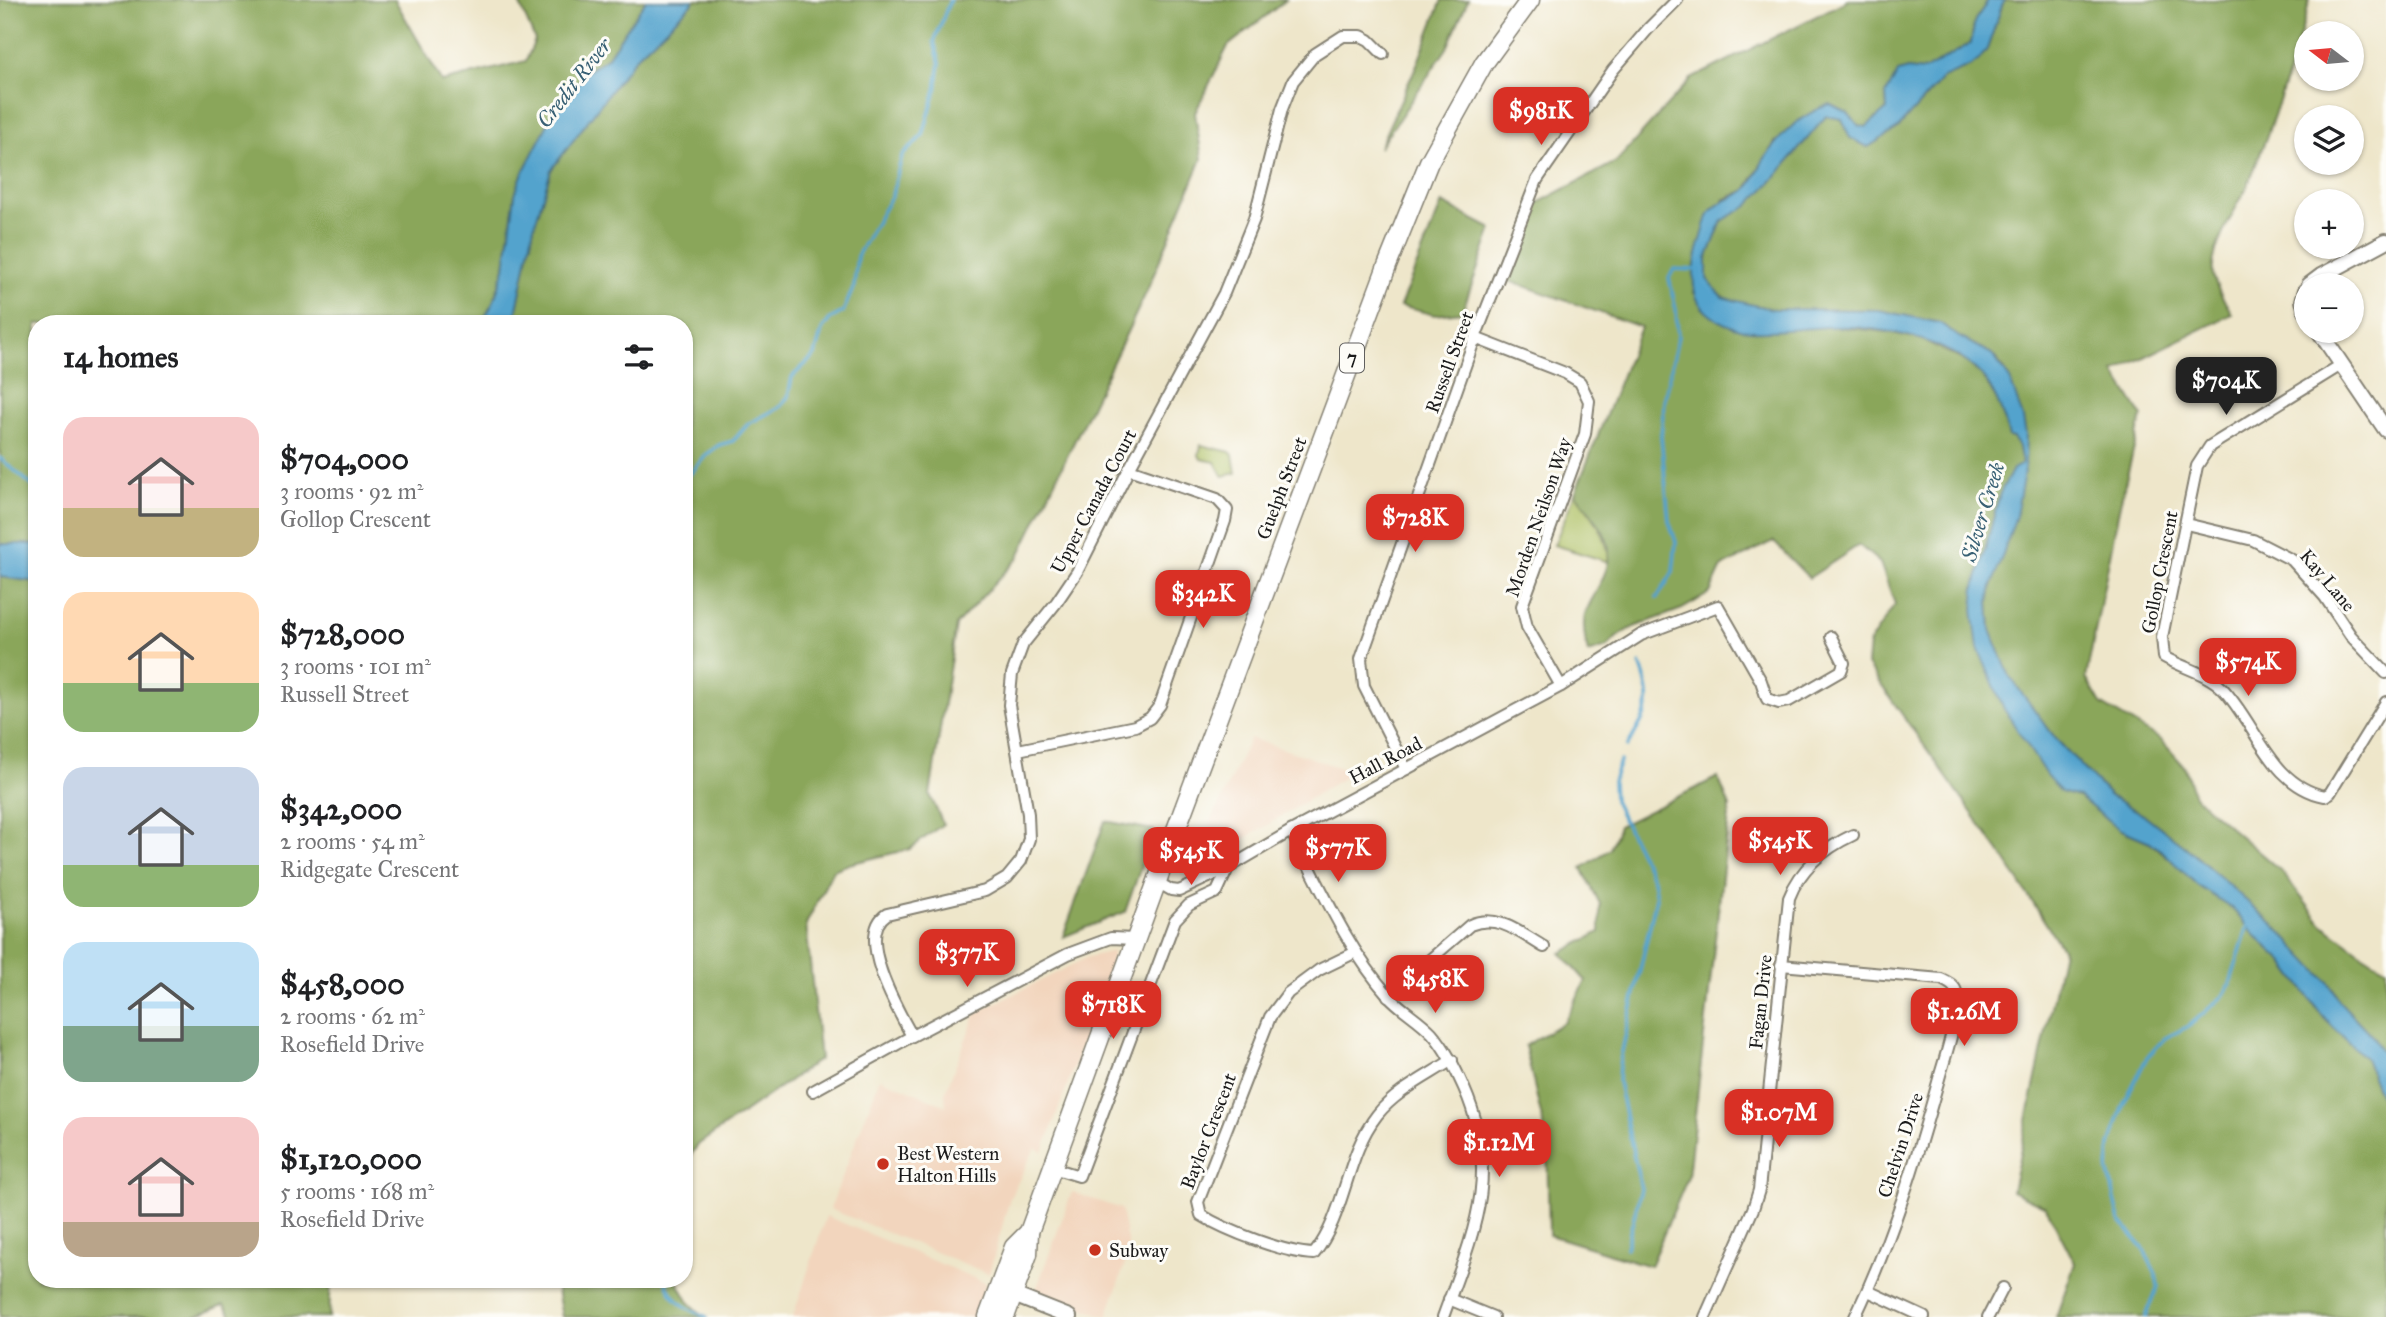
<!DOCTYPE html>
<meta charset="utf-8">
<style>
:root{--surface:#fff;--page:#f2f2f2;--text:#202124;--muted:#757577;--accent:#d93025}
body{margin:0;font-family:"IM FELL Great Primer",serif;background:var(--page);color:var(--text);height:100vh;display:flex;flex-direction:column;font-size:26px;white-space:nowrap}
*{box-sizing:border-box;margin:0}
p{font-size:23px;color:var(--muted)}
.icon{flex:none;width:38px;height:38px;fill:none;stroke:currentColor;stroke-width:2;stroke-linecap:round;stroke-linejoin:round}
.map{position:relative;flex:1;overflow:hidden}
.drawer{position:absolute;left:28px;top:315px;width:665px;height:973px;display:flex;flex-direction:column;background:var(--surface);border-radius:28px;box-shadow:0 2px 5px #0004}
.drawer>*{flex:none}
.needle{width:46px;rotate:286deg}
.buttons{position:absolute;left:2294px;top:21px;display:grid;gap:14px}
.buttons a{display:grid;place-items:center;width:70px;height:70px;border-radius:50%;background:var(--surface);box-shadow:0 2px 5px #0004;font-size:35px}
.price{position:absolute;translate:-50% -60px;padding:0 16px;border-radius:14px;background:var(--accent);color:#fff;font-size:23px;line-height:46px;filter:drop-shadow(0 2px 4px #0008)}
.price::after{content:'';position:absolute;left:50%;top:42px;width:21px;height:16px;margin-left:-10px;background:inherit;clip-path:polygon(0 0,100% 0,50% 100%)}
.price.current{background:#222;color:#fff}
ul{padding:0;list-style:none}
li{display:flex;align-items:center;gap:21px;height:175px;padding:0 35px}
li span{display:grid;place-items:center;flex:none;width:196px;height:140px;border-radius:21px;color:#555}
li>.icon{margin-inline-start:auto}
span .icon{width:84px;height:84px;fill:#fffc;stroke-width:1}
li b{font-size:30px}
h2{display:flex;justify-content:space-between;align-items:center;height:84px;padding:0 35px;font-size:30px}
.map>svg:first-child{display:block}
.built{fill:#f2d5bd}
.green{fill:#adc064;stroke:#646e40;stroke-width:2}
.forest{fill:#8aa65a;stroke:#53613b;stroke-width:2}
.water{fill:#53a3cd;stroke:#386074;stroke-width:2}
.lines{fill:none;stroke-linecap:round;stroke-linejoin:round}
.stream{stroke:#53a3cd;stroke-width:3.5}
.minor-casing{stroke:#858173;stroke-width:14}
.tertiary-casing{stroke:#858173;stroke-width:18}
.primary-casing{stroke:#858173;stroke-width:21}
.minor{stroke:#fff;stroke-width:10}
.tertiary{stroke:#fff;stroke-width:14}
.primary{stroke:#fff;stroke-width:18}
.poi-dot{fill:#c8321e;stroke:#fdfcf7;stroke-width:2.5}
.labels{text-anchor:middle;stroke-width:6;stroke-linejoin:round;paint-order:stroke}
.shield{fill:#fdfcf7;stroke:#605f5e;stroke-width:2}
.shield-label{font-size:18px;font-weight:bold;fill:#1c1c1c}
.street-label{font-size:19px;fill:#1c1c1c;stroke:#fdfcf7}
.poi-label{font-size:19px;fill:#1c1c1c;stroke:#fdfcf7;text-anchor:start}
.water-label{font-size:21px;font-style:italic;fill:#386074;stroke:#fdfcf7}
</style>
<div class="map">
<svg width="2386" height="1317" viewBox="0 0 2386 1317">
<rect width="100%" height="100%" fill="#fdfcf7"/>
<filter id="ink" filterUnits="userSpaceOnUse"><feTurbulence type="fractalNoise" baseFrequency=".0143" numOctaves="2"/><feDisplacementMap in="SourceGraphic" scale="14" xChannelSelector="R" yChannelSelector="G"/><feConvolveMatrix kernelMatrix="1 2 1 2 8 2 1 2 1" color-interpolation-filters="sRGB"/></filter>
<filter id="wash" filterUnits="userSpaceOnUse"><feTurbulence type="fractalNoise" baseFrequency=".00686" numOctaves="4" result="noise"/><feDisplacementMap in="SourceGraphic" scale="28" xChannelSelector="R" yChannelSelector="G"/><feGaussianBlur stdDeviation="1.57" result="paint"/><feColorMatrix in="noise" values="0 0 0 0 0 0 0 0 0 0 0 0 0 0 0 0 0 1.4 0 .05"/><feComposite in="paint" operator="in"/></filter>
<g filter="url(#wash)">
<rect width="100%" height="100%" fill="#eee6ca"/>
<g class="built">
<path d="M1250,738L1353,772L1220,854L1206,832Z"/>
<path d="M1113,951L1111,964L1043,1152L1035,1148L1010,1198L989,1274L830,1209L880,1078L946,1106L945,1093L976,1013L1088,957Z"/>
<path d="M1072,1192L1121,1209L1129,1252L1107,1317L1036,1290Z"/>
<path d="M826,1216L986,1283L974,1317H793Z"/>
</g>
<g class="green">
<path d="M1201,445L1230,452L1233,455L1236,473L1223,476L1215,462L1201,459L1199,455Z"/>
<path d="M1575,493C1593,517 1607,531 1609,562L1554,545Z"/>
</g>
<g class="forest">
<path d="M0,0H395L442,82L526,61L535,40L518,0H646L607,58L587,71L515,194L505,268L493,303L481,324H37V544H0Z"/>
<path d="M693,0H1286L1228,46L1195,113L1202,159L1146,293L1018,558L956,625L930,795L943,824L910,849L849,864L833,870L806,924L820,1059L699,1144L684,1164V324H514L534,227L551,170L636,57L693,3Z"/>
<path d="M1442,0H1468L1447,48L1379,148L1418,62Z"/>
<path d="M1848,0H1989L1975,20L1971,43L1924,71L1908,69L1886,94L1887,109L1866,127L1859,126L1848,113L1830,104L1775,142L1746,190L1723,200L1694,293L1837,327L1889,332L1923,340L1967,362L1982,376L2003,410L2009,437L2013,438L2019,447L2022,464L1973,610L2061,792L2079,797L2119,829L2150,842L2184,870L2193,881L2232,908L2254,934L2281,959L2325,1019L2365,1058L2386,1112V1317H2056L2075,1263L2046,1207L2012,1191L2063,950L2006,861L1867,665L1869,643L1895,604L1880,563L1859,545L1809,578L1773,541L1722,567L1710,593L1682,609L1634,627L1617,637L1607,647L1588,653C1585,641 1582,627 1585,615C1593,591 1614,570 1608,544C1603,525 1586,508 1575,493L1641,327L1507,280L1536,204L1616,162L1691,79Z"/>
<path d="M2004,0H2310C2294,60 2273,122 2250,180C2240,205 2209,247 2213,275C2215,287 2226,302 2232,314L2114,372L2142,416L2120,504L2086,678L2101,704L2161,740L2185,767L2194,796L2281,871L2322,924L2371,960L2386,968V1059L2373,1037L2340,1002L2334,990L2276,927L2188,849L2147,817L2110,796L2056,739L2010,677L1991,630L1989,602L1992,586L2025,467L2005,370L1992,354L1959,337L1940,323L1879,310L1773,309L1732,301L1717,293L1707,279V259L1722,221L1787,163L1826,116L1842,119L1850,138L1868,147L1898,128L1943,78L1971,66L1981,57L1987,49Z"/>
<path d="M1442,203L1492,229L1462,312L1435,315L1400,306Z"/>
<path d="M0,577L37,582V1279H331L329,1317H232L224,1305L194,1317H0Z"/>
<path d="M1718,777L1730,807L1688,1177L1650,1266L1549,1235L1547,1141L1525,1046L1564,1022L1586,981L1561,953L1600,932V904L1582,868L1610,849L1619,826Z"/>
<path d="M1105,821L1154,830L1125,912L1063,937Z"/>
<path d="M555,1279H676L688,1301L704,1317H562Z"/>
</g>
<g class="water">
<path d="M646,0H693V3L636,57L551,170L534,227L514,324H481L493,303L505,268L515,194L523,172L553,114L587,71L607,58Z"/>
<path d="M1989,0H2004L1987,49L1979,60L1971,66L1943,78L1898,128L1868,147L1850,138L1842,119L1826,116L1774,179L1748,206L1722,221L1707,259V279L1722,297L1749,304L1774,309L1879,310L1940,323L1959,337L1992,354L2010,379L2023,418L2026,434L2025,467L2016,516L1992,586L1989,602L1991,630L2010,677L2056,739L2110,796L2147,817L2188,849L2276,927L2330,984L2340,1002L2373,1037L2386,1059V1112L2365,1058L2325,1019L2281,959L2254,934L2232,908L2198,886L2161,850L2150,842L2119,829L2079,797L2061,792L2046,775L2004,709L1978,648L1973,610L1975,587L2000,493L2013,469L2022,464L2019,447L2013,438L2009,437C2004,415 1996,393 1981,375C1948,338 1875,325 1828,327C1808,328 1759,334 1743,330C1690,316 1686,287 1701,240C1704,231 1706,218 1711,211C1722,198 1738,198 1747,189C1754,182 1758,170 1763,161C1780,134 1800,115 1830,104L1848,113L1859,126L1866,127L1887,109L1886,94L1898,72L1908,69L1924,71L1971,43L1975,20Z"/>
<path d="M0,544H37V582L0,577Z"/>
</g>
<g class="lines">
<g class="stream">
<path d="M0,458L35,488L37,496"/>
<path d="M684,481L707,454L719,445L733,441L748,424L780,407L788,397L792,377L815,355L822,330L830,319L843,312L854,286L857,256L892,195L902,156L923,135L936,90L940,63L934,42L950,0"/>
<path d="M1657,598L1673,572L1676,542L1669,521L1661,436L1664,401L1678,336L1676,310L1669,278L1674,269L1697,270"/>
<path d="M1627,747C1647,712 1656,704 1640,664"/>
<path d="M1620,761L1613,781L1614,801L1653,879L1656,898L1619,1065L1618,1082L1641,1189L1626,1248"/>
<path d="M665,1279C671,1301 687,1309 707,1317"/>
<path d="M2146,1317L2158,1286L2156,1274L2143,1248L2120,1221L2108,1169L2110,1146L2123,1105L2147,1057L2165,1038L2189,1026L2223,996L2230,984L2249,922"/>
</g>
</g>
</g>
<g filter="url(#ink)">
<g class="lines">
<g class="minor-casing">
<g id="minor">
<path d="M1475,338L1565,373L1580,382L1589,401L1585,434L1522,606L1527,627L1561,686"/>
<path d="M2341,365L2210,446L2197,466L2162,637L2164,657C2183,668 2207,673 2222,688C2256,723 2271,786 2325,796L2330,793L2386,702"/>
<path d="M2186,524L2253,540L2292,560L2325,597L2351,636L2386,673"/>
<path d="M1018,750L1135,726L1150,718L1160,705L1225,521L1227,510L1217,499L1129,469"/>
<path d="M1406,769L1364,686L1361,659L1475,338L1537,180L1613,70L1648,29L1677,0"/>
<path d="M1291,831C1320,885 1347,949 1388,995C1400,1009 1419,1019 1432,1033C1446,1049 1455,1068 1464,1088C1502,1174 1473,1234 1443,1317"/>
<path d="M1171,843C1182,867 1192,872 1218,869"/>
<path d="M1157,882L1171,890L1179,891L1228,868L1291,831L1561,686L1641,635L1718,606L1761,681L1767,699L1779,703L1789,701L1841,671L1844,663L1831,637"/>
<path d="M1356,952L1319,970L1288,993L1270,1017L1198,1202L1201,1215C1227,1231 1284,1253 1314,1254C1346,1214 1345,1156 1377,1115C1396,1091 1426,1077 1452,1060"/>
<path d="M1781,965L1941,979C1947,982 1955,985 1956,992C1960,1012 1946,1055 1940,1075C1917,1158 1892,1240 1855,1317"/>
<path d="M1388,996L1470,925C1498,913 1520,933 1544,947"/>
<path d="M912,1036C898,1011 854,935 887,914L985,891L1007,878L1021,861L1029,839L1028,814L1009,705L1012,674L1023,644L1056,603L1077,572L1129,469L1224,293L1254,219L1282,109L1293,81L1315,54L1343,36H1361L1369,40L1383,54"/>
<path d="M813,1091L912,1036L1068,954L1111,938L1135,939"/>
<path d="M1053,1168L1079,1176L1175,920L1189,905L1217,892L1228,868"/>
<path d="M1868,1291L1924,1317"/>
<path d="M1449,1299L1493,1317"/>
<path d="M1705,1317L1753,1209L1759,1190L1789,898C1800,869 1825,848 1853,835"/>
<path d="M1988,1317L2003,1288"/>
</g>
</g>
<g class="tertiary-casing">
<g id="tertiary">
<path d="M2309,285L2321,276L2386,241"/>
<path d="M2306,290L2303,301L2306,311"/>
<path d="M2319,331L2386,430"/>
<path d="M1006,1292L1069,1317"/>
</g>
</g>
<g class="primary-casing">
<g id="primary">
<path d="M988,1317L1014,1247L1029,1232"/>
<path d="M1005,1317L1028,1254L1029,1232L1171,843L1387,266L1429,162L1484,63L1530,0"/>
</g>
</g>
<use href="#minor" class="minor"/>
<use href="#tertiary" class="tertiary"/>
<use href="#primary" class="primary"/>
</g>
</g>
<g class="poi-dot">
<circle cx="883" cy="1164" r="7"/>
<circle cx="1095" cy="1250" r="7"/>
</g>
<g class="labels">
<rect class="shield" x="1340" y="343.5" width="24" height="29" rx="5"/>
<g class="shield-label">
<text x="1352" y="364">7</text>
</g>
<g class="street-label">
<text transform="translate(1449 362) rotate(-70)" y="7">Russell Street</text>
<text transform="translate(1281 488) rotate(-69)" y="7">Guelph Street</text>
<text transform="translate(1093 501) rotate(-62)" y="7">Upper Canada Court</text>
<text transform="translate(1538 517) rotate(-71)" y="7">Morden Neilson Way</text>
<text transform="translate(2159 572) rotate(-79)" y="7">Gollop Crescent</text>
<text transform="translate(2328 580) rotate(50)" y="7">Kay Lane</text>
<text transform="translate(1385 760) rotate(-28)" y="7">Hall Road</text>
<text transform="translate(1760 1002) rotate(-84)" y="7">Fagan Drive</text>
<text transform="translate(1208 1131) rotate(-69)" y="7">Baylor Crescent</text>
<text transform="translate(1900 1145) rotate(-72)" y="7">Chelvin Drive</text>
</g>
<g class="poi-label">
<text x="897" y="1160">Best Western<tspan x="897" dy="22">Halton Hills</tspan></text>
<text x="1109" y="1257">Subway</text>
</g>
<g class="water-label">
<text transform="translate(574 83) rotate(-52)" y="7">Credit River</text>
<text transform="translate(1983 512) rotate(-73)" y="7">Silver Creek</text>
</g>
</g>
</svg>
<div class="buttons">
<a><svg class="needle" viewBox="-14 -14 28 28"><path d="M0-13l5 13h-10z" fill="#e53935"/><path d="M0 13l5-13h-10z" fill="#757577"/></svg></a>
<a><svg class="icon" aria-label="layers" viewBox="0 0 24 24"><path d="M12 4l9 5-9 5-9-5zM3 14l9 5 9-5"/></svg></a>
<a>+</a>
<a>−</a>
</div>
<b class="price" style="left:1541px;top:147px">$981K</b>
<b class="price current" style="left:2226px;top:417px">$704K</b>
<b class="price" style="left:1415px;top:554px">$728K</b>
<b class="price" style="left:1203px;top:630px">$342K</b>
<b class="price" style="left:2248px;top:698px">$574K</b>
<b class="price" style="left:1780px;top:877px">$545K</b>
<b class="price" style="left:1338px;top:884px">$577K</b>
<b class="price" style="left:1191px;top:887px">$545K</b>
<b class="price" style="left:967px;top:989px">$377K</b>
<b class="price" style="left:1435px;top:1015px">$458K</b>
<b class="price" style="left:1113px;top:1041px">$718K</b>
<b class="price" style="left:1964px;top:1048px">$1.26M</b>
<b class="price" style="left:1779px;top:1149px">$1.07M</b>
<b class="price" style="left:1499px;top:1179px">$1.12M</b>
<section class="drawer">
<h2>14 homes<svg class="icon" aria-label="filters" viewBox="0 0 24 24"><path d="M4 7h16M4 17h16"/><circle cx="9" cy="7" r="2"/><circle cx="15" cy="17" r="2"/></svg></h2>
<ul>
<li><span style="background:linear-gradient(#f6c9c9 65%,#c2b280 0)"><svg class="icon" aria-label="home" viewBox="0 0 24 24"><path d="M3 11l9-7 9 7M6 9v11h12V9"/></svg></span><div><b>$704,000</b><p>3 rooms · 92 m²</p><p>Gollop Crescent</p></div></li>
<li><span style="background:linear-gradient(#ffd9b3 65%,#8fb573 0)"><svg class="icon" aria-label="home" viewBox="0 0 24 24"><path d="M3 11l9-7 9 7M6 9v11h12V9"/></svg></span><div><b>$728,000</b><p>3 rooms · 101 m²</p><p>Russell Street</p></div></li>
<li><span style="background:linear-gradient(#c9d6e8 70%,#8fb573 0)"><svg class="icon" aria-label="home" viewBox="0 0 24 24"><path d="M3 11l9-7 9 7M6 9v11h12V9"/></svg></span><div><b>$342,000</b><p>2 rooms · 54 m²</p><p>Ridgegate Crescent</p></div></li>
<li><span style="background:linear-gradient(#bfe0f5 60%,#7fa58c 0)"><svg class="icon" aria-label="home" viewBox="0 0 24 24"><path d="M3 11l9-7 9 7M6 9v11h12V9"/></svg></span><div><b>$458,000</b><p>2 rooms · 62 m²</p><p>Rosefield Drive</p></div></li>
<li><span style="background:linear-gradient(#f6c9c9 75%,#b9a48a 0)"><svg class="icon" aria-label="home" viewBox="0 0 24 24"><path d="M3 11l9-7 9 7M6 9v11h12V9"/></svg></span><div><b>$1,120,000</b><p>5 rooms · 168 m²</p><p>Rosefield Drive</p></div></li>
</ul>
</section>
</div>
